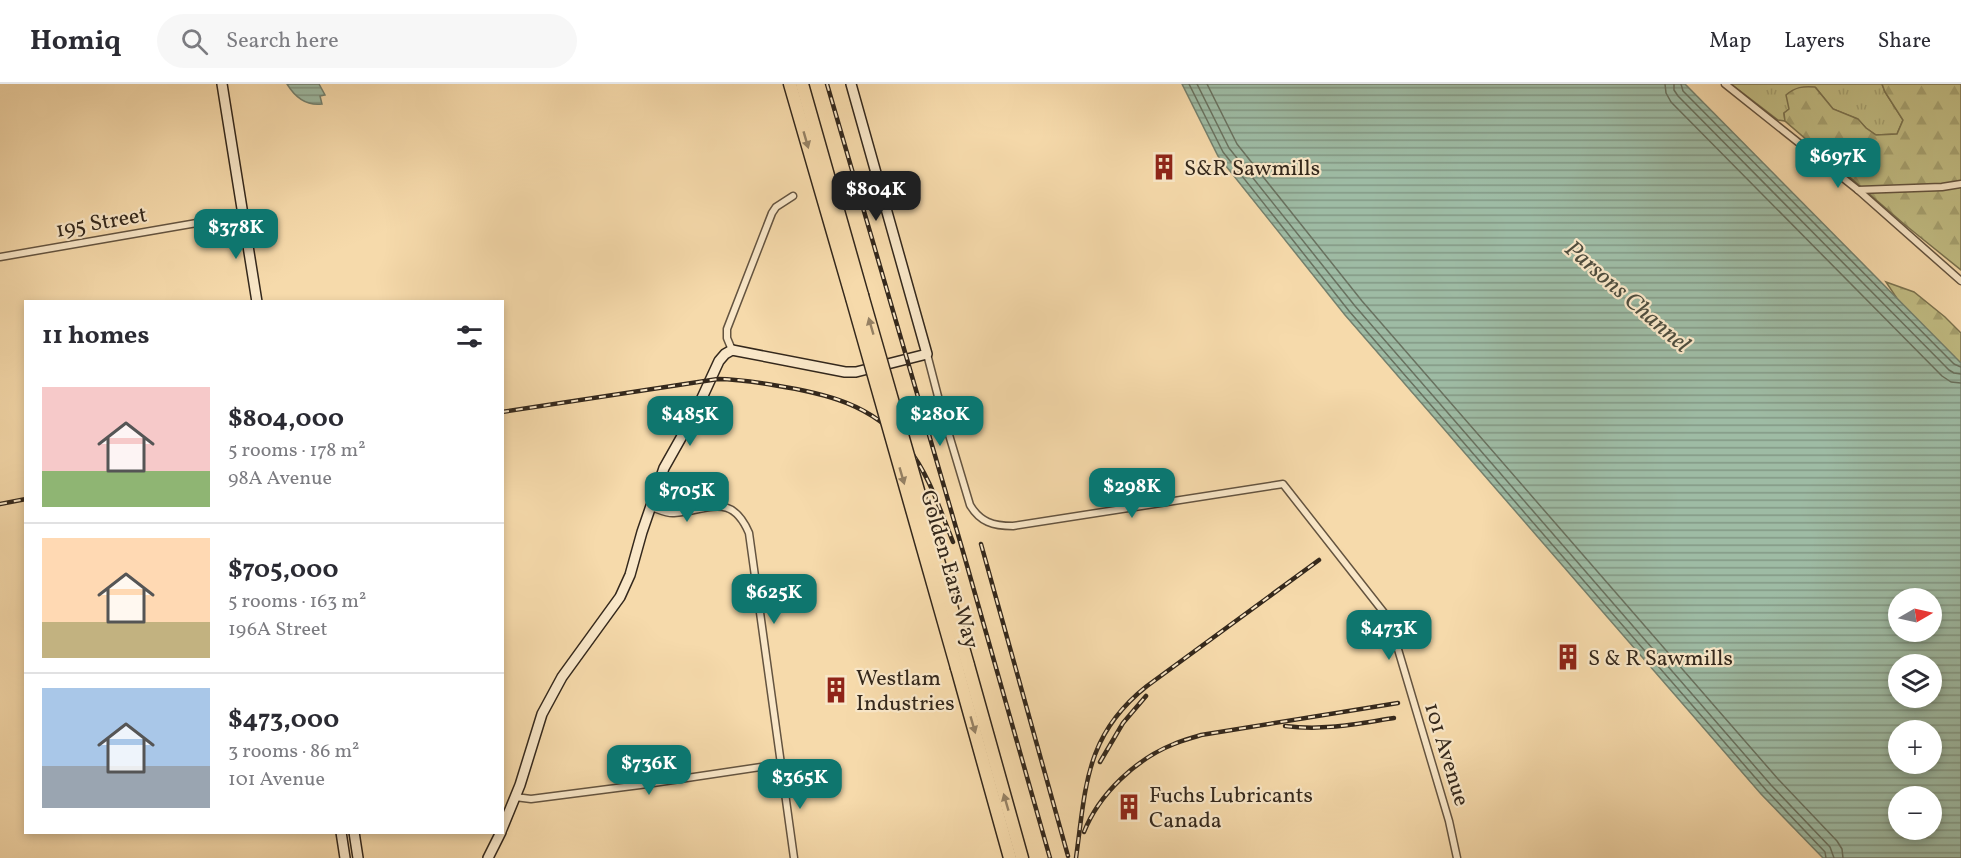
<!DOCTYPE html>
<meta charset="utf-8">
<style>
:root{--surface:#fff;--page:#f7f7f7;--text:#2b2b33;--muted:#7c7c81;--line:#e1e1e2;--accent:#0f766e}
body{margin:0;font-family:Vollkorn,serif;background:var(--page);color:var(--text);height:100vh;display:flex;flex-direction:column;font-size:22px;white-space:nowrap}
*{box-sizing:border-box;margin:0}
p{font-size:20px;color:var(--muted)}
.icon{flex:none;width:33px;height:33px;fill:none;stroke:currentColor;stroke-width:2;stroke-linecap:round;stroke-linejoin:round}
.map{position:relative;flex:1;overflow:hidden}
.side{position:absolute;left:24px;top:216px;width:480px;height:534px;display:flex;flex-direction:column;background:var(--surface);border-radius:0px;box-shadow:0 3px 9px #0003}
.side>*{flex:none}
.needle{width:39px;rotate:81deg}
.fabs{position:absolute;left:1888px;top:504px;display:grid;gap:12px}
.fabs a{display:grid;place-items:center;width:54px;height:54px;border-radius:50%;background:var(--surface);box-shadow:0 3px 9px #0003;font-size:30px}
.price{position:absolute;translate:-50% -51px;padding:0 14px;border-radius:12px;background:var(--accent);color:#fff;font-size:20px;line-height:39px;filter:drop-shadow(0 2px 3px #0008)}
.price::after{content:'';position:absolute;left:50%;top:36px;width:18px;height:14px;margin-left:-9px;background:inherit;clip-path:polygon(0 0,100% 0,50% 100%)}
.price.on{background:#222;color:#fff}
ul{padding:0;list-style:none}
li{display:flex;align-items:center;gap:18px;height:150px;padding:0 18px}
li+li{border-top:2px solid var(--line)}
li span{display:grid;place-items:center;flex:none;width:168px;height:120px;border-radius:0px;color:#555}
li>.icon{margin-inline-start:auto}
span .icon{width:72px;height:72px;fill:#fffc;stroke-width:1}
li b{font-size:26px}
h2{display:flex;justify-content:space-between;align-items:center;height:72px;padding:0 18px;font-size:26px}
header{display:flex;align-items:center;gap:36px;box-sizing:border-box;height:84px;padding:0 30px;background:var(--surface);border-bottom:2px solid var(--line)}
header strong{font-size:28px}
nav{display:flex;gap:33px;margin-inline-start:auto;font-size:21px}
.search{width:420px;height:54px;background:var(--page);display:flex;align-items:center;gap:15px;box-sizing:border-box;padding:0 21px;border-radius:33px;color:var(--muted);font-size:22px}
.map>svg:first-child{display:block}
.grass{fill:url(#grass-tufts);stroke:#7b7350;stroke-width:1.5}
.forest{fill:url(#forest-firs);stroke:#7b7350;stroke-width:1.5}
.water{fill:url(#water-rules);stroke:#74806e;stroke-width:1.5;fill-rule:evenodd}
.lines{fill:none;stroke-linecap:round;stroke-linejoin:round}
.shore{stroke:#697260;stroke-width:1.5}
.street-casing{stroke:#645440;stroke-width:9}
.secondary-casing{stroke:#34281c;stroke-width:12}
.highway-casing{stroke:#34281c;stroke-width:15}
.street{stroke:#f9e7c8;stroke-width:6}
.secondary{stroke:#f9e7c8;stroke-width:9}
.highway{stroke:#f6daab;stroke-width:12}
.rail-casing{stroke:#34281c;stroke-width:4.5}
.rail{stroke:#f9e7c8;stroke-width:2;stroke-dasharray:7;stroke-linecap:butt}
.highway-bridge-casing{stroke:#34281c;stroke-width:15;stroke-linecap:butt}
.highway-bridge{stroke:#f6daab;stroke-width:12}
.oneway{fill:#958164}
.labels{text-anchor:middle;stroke-width:4.5;stroke-linejoin:round;paint-order:stroke}
.poi-label{font-size:22px;fill:#34281c;stroke:#f9e7c8;text-anchor:start}
.street-label{font-size:22px;fill:#34281c;stroke:#f9e7c8}
.water-label{font-size:24px;font-style:italic;fill:#4e4d3e;stroke:#f9e7c8}
</style>
<header>
<strong>Homiq</strong>
<div class="search"><svg class="icon" aria-label="search" viewBox="0 0 24 24"><circle cx="10" cy="10" r="6"/><path d="M15 15l6 6"/></svg>Search here</div>
<nav><a>Map</a><a>Layers</a><a>Share</a></nav>
</header>
<div class="map">
<svg width="1961" height="774" viewBox="0 0 1961 774">
<defs>
<pattern id="grass-tufts" width="24" height="20" patternUnits="userSpaceOnUse" patternTransform="scale(1.5)"><rect width="24" height="20" fill="#c2be85"/><path d="M3 7l-1-3M5 7V3M7 7l1-3M15 17l-1-3M17 17v-4M19 17l1-3" fill="none" stroke="#a7a372"/></pattern>
<pattern id="forest-firs" width="22" height="20" patternUnits="userSpaceOnUse" patternTransform="scale(1.5)"><rect width="22" height="20" fill="#c2be85"/><path d="M5 1l3.5 6h-7zM16 11l3.5 6h-7z" fill="#a7a372"/></pattern>
<pattern id="water-rules" width="6" height="5" patternUnits="userSpaceOnUse" patternTransform="scale(1.5)"><rect width="6" height="5" fill="#9ebba4"/><path d="M0 2.5h6" fill="none" stroke="#829885"/></pattern>
</defs>
<rect width="100%" height="100%" fill="#f6daab"/>
<filter id="stains"><feTurbulence type="fractalNoise" baseFrequency=".00333" numOctaves="4"/><feColorMatrix values="0 0 0 0 .2 0 0 0 0 .09 0 0 0 0 .02 0 0 0 .5 -.17"/></filter>
<radialGradient id="worn" r=".72"><stop offset=".6" stop-color="#630" stop-opacity="0"/><stop offset="1" stop-color="#630" stop-opacity=".3"/></radialGradient>
<path class="grass" d="M1731,0H1882L1885,8L1903,36L1897,50L1876,51L1866,44L1857,35L1833,25L1816,4L1784,29L1785,37L1778,36Z"/>
<g class="forest">
<path d="M1882,0H1961V186L1904,140L1785,37L1784,29L1789,25L1786,11C1795,3 1803,2 1815,3L1833,25L1858,35L1866,44L1876,51L1897,50L1903,36L1885,8Z"/>
<path d="M1886,198L1914,208L1945,233L1961,249V283L1912,237Z"/>
</g>
<g class="water">
<path d="M287,0H319L325,11L320,12L322,20C306,22 295,13 287,0Z"/>
<path d="M1182,0H1685L1961,279V774H1823L1761,710L1345,231L1218,72ZM1899,514H1932V548H1899ZM1899,580H1932V614H1899ZM1899,646H1932V680H1899ZM1899,712H1932V746H1899Z"/>
</g>
<g class="lines">
<g class="shore">
<path d="M1189,0L1223,68L1349,227L1766,706L1825,768L1826,774"/>
<path d="M1197,0L1229,64L1355,222L1771,701L1830,763L1834,774"/>
<path d="M1207,0L1237,60L1362,217L1778,695L1837,757L1842,765L1843,774"/>
<path d="M1665,0L1666,9L1671,18L1942,292L1951,298L1961,299"/>
<path d="M1674,0V6L1678,12L1949,286L1954,289L1961,290"/>
<path d="M1681,0L1683,7L1954,280L1961,283"/>
</g>
<g class="street-casing">
<g id="street">
<path d="M1725,0L1858,106L1961,197"/>
<path d="M1858,106L1942,103L1961,100"/>
<path d="M0,173L243,131"/>
<path d="M732,266L727,254V245L772,129L776,123L793,112"/>
<path d="M927,270L941,324L970,421C980,438 993,442 1013,442L1283,400L1389,535L1449,737L1457,774"/>
<path d="M651,423C658,425 667,430 674,429C708,427 731,407 749,449L794,774"/>
<path d="M515,713L531,715L640,701L781,680"/>
</g>
</g>
<g class="secondary-casing">
<g id="secondary">
<path d="M222,0L257,218"/>
<path d="M502,745L520,701L542,630L562,593L620,513L630,491L642,448L664,384L695,329L719,277L725,270L732,266L845,288H856L927,270L851,0"/>
<path d="M341,748L345,774"/>
<path d="M354,748L358,774"/>
<path d="M488,774L501,748"/>
</g>
</g>
<g class="highway-casing">
<g id="highway">
<path d="M790,0L852,214"/>
<path d="M802,0L862,211"/>
<path d="M968,581L1022,774"/>
<path d="M957,584L1010,774"/>
</g>
</g>
<use href="#street" class="street"/>
<use href="#secondary" class="secondary"/>
<use href="#highway" class="highway"/>
<g class="rail-casing">
<g id="rail">
<path d="M827,0L966,478L1050,774"/>
<path d="M502,328L718,295C737,295 755,298 773,301C824,309 873,320 907,363C929,390 940,426 953,458"/>
<path d="M0,420L26,415"/>
<path d="M981,460L1068,772"/>
<path d="M1285,642C1324,647 1355,640 1394,634"/>
<path d="M1100,678L1123,639L1146,612"/>
<path d="M1084,748C1099,710 1136,675 1174,660C1183,656 1192,654 1201,651L1398,619"/>
<path d="M1076,774C1086,702 1085,651 1147,602L1319,476"/>
</g>
</g>
<use href="#rail" class="rail"/>
<g class="highway-bridge-casing">
<g id="highway-bridge">
<path d="M862,211L968,581"/>
<path d="M852,214L957,584"/>
</g>
</g>
<use href="#highway-bridge" class="highway-bridge"/>
</g>
<defs><path id="oneway-solid" d="M-6-.8H1V-3.2L6.5 0L1 3.2V.8H-6Z" transform="scale(1.5)"/></defs>
<g class="oneway">
<use href="#oneway-solid" transform="translate(806 56) rotate(74)"/>
<use href="#oneway-solid" transform="translate(871 242) rotate(-106)"/>
<use href="#oneway-solid" transform="translate(902 392) rotate(74)"/>
<use href="#oneway-solid" transform="translate(973 641) rotate(74)"/>
<use href="#oneway-solid" transform="translate(1006 718) rotate(-106)"/>
</g>
<defs>
<g id="building-bare" transform="scale(2.07)"><path d="M-4-6H4V6H1V3H-1V6H-4ZM-2.5-4.3h1.7v1.8h-1.7ZM.8-4.3h1.7v1.8H.8ZM-2.5-1h1.7V.8h-1.7ZM.8-1h1.7V.8H.8Z" fill="#8f2418" stroke="#f9e7c8" stroke-width="2.5" paint-order="stroke"/></g>
</defs>
<g fill-rule="evenodd">
<use href="#building-bare" x="1164" y="83"/>
<use href="#building-bare" x="1568" y="573"/>
<use href="#building-bare" x="836" y="606"/>
<use href="#building-bare" x="1129" y="723"/>
</g>
<g class="labels">
<g class="poi-label">
<text x="1184" y="91">S&amp;R Sawmills</text>
<text x="1588" y="581">S &amp; R Sawmills</text>
<text x="856" y="601">Westlam<tspan x="856" dy="25">Industries</tspan></text>
<text x="1149" y="718">Fuchs Lubricants<tspan x="1149" dy="25">Canada</tspan></text>
</g>
<g class="street-label">
<text transform="translate(101 137) rotate(-10)" y="8">195 Street</text>
<text transform="translate(951 485) rotate(74)" y="8">Golden Ears Way</text>
<text transform="translate(1448 670) rotate(73)" y="8">101 Avenue</text>
</g>
<g class="water-label">
<text transform="translate(1628 212) rotate(41)" y="8">Parsons Channel</text>
</g>
</g>
<rect width="100%" height="100%" filter="url(#stains)"/>
<rect width="100%" height="100%" fill="url(#worn)"/>
</svg>
<div class="fabs">
<a><svg class="needle" viewBox="-14 -14 28 28"><path d="M0-13l5 13h-10z" fill="#e53935"/><path d="M0 13l5-13h-10z" fill="#7c7c81"/></svg></a>
<a><svg class="icon" aria-label="layers" viewBox="0 0 24 24"><path d="M12 4l9 5-9 5-9-5zM3 14l9 5 9-5"/></svg></a>
<a>+</a>
<a>−</a>
</div>
<b class="price" style="left:1838px;top:105px">$697K</b>
<b class="price on" style="left:876px;top:138px">$804K</b>
<b class="price" style="left:236px;top:176px">$378K</b>
<b class="price" style="left:690px;top:363px">$485K</b>
<b class="price" style="left:940px;top:363px">$280K</b>
<b class="price" style="left:1132px;top:435px">$298K</b>
<b class="price" style="left:687px;top:439px">$705K</b>
<b class="price" style="left:774px;top:541px">$625K</b>
<b class="price" style="left:1389px;top:577px">$473K</b>
<b class="price" style="left:649px;top:712px">$736K</b>
<b class="price" style="left:800px;top:726px">$365K</b>
<section class="side">
<h2>11 homes<svg class="icon" aria-label="filters" viewBox="0 0 24 24"><path d="M4 7h16M4 17h16"/><circle cx="9" cy="7" r="2"/><circle cx="15" cy="17" r="2"/></svg></h2>
<ul>
<li><span style="background:linear-gradient(#f6c9c9 70%,#8fb573 0)"><svg class="icon" aria-label="home" viewBox="0 0 24 24"><path d="M3 11l9-7 9 7M6 9v11h12V9"/></svg></span><div><b>$804,000</b><p>5 rooms · 178 m²</p><p>98A Avenue</p></div></li>
<li><span style="background:linear-gradient(#ffd9b3 70%,#c2b280 0)"><svg class="icon" aria-label="home" viewBox="0 0 24 24"><path d="M3 11l9-7 9 7M6 9v11h12V9"/></svg></span><div><b>$705,000</b><p>5 rooms · 163 m²</p><p>196A Street</p></div></li>
<li><span style="background:linear-gradient(#a9c7e8 65%,#9aa5b1 0)"><svg class="icon" aria-label="home" viewBox="0 0 24 24"><path d="M3 11l9-7 9 7M6 9v11h12V9"/></svg></span><div><b>$473,000</b><p>3 rooms · 86 m²</p><p>101 Avenue</p></div></li>
</ul>
</section>
</div>
